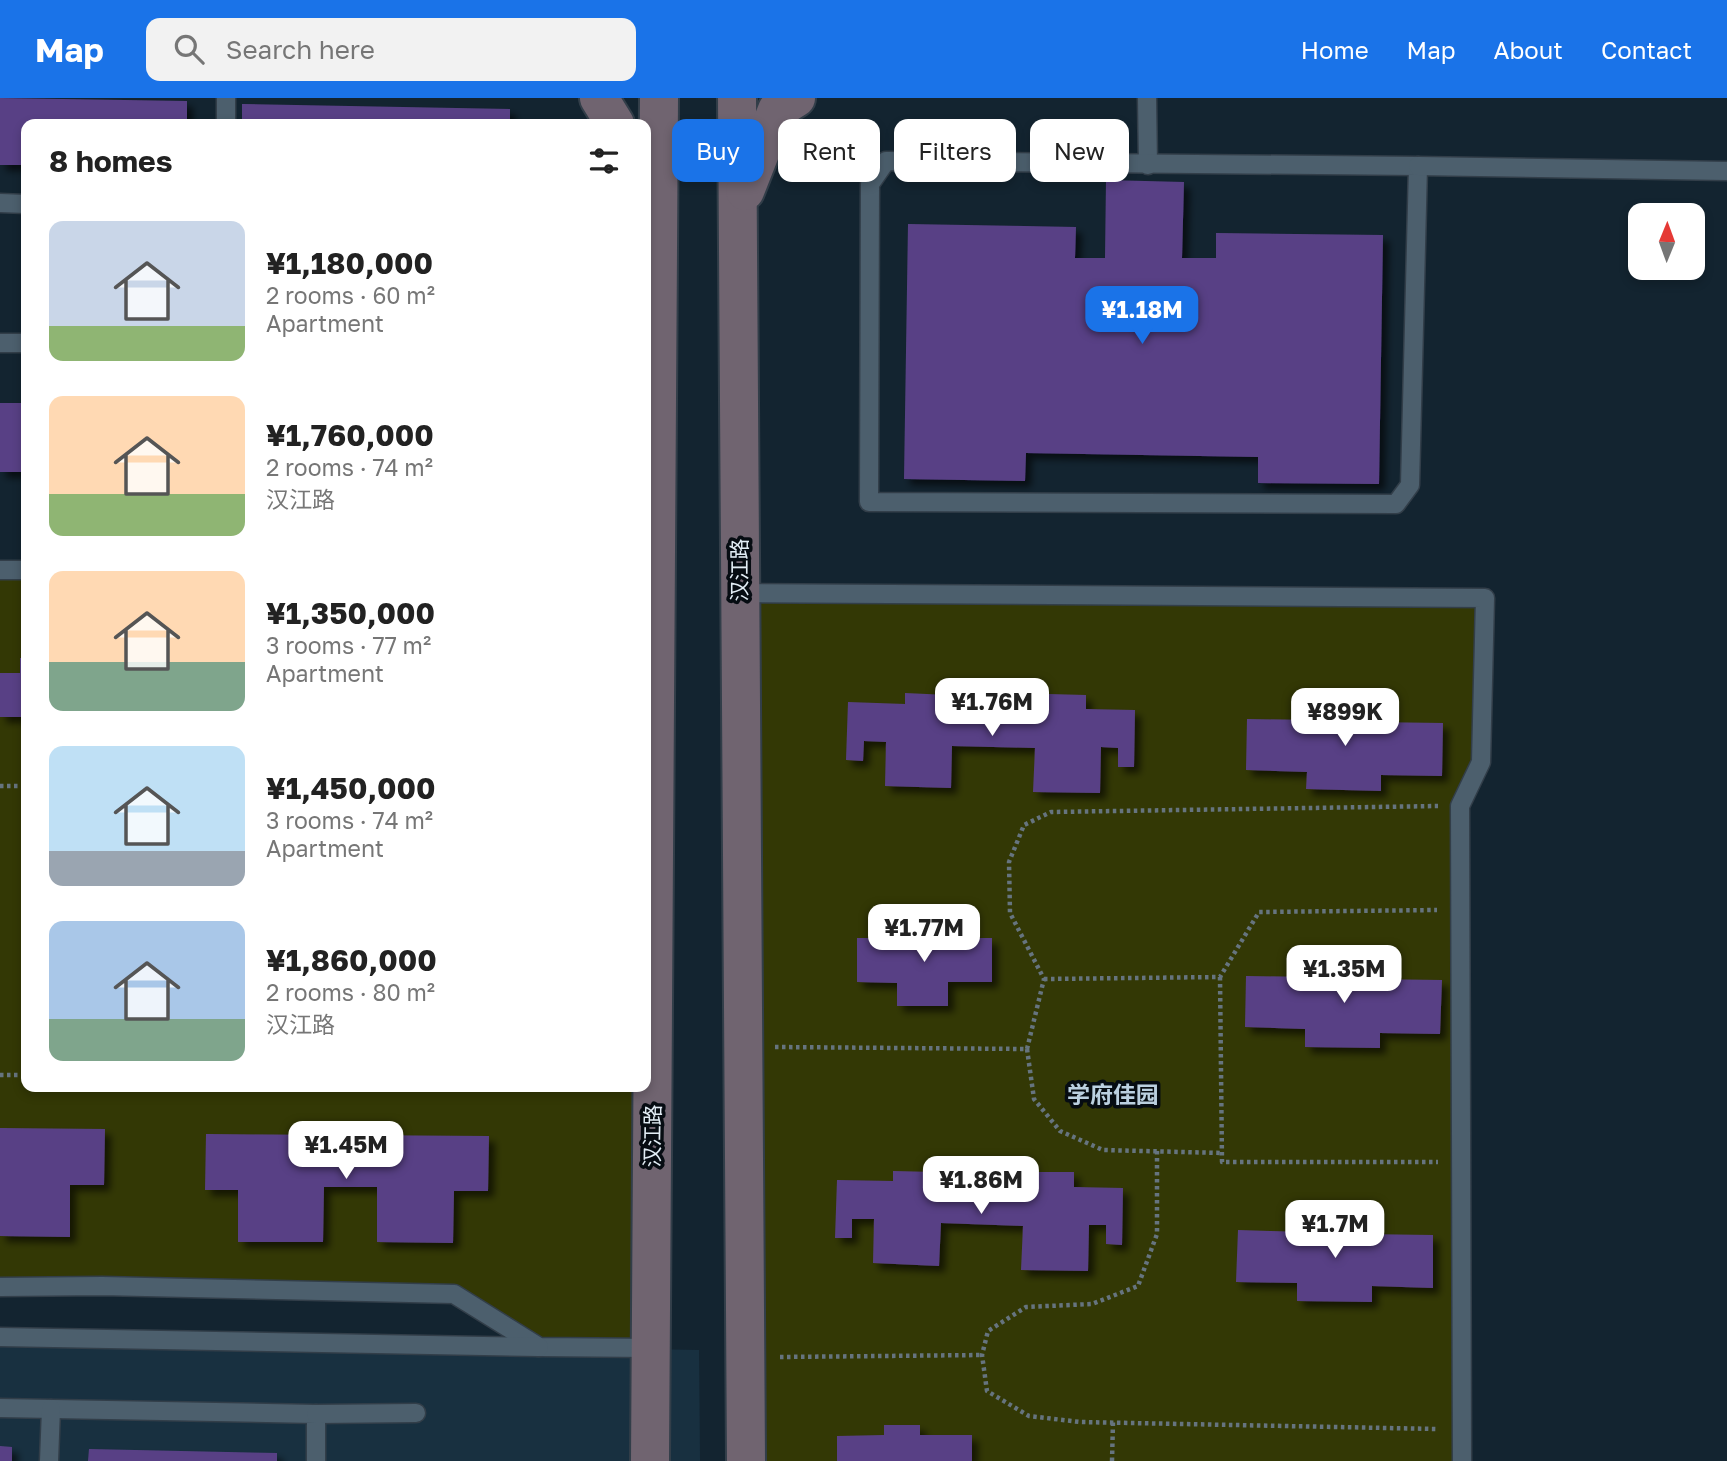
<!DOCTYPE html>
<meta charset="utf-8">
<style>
:root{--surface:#fff;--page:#f2f2f2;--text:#222;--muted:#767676;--accent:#1a73e8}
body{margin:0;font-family:"Golos Text","Noto Sans SC",sans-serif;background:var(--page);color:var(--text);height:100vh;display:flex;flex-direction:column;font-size:26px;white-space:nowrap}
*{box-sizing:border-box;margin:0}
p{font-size:23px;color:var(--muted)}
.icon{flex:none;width:38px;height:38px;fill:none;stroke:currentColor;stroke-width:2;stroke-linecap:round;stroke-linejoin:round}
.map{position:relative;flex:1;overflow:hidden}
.side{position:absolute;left:21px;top:21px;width:630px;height:973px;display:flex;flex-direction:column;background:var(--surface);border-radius:14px;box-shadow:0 4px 10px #0003}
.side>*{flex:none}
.guide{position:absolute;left:672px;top:21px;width:665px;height:63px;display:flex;gap:14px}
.needle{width:46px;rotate:1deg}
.buttons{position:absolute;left:1628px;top:105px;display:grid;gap:14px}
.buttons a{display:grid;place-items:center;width:77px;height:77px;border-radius:14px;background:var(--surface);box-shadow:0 4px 10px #0003;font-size:35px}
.price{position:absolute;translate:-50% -60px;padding:0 16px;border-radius:14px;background:#fff;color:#222;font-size:23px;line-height:46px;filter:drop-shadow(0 2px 4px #0008)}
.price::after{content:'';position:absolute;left:50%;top:42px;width:21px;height:16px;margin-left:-10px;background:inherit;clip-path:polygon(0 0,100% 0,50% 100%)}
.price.active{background:var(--accent);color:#fff}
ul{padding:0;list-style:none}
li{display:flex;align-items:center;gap:21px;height:175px;padding:0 28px}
li span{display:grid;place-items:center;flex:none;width:196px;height:140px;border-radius:14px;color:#555}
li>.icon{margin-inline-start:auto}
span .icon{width:84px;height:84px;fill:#fffc;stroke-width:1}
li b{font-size:30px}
h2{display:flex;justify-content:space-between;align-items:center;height:84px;padding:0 28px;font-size:30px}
.pill{padding:0 24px;border-radius:14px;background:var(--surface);box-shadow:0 4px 10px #0003;font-size:24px;line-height:63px}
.pill.active{background:var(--accent);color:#fff}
header{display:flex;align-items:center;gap:42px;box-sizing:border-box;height:98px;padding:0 35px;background:var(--accent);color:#fff}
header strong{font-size:33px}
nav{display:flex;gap:38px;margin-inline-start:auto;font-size:24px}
.search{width:490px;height:63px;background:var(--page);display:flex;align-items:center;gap:18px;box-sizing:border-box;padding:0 24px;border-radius:14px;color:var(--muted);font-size:26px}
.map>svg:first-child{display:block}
.built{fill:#183040}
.green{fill:#333805}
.building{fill:#594185;filter:url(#shadow)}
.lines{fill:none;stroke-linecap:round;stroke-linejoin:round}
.lane-casing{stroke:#323e49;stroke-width:21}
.secondary-casing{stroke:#323e49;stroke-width:42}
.path{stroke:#66747f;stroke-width:4.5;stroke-dasharray:3.5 3.5;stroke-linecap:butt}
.lane{stroke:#4c5f6d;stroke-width:18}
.secondary{stroke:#706470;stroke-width:38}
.labels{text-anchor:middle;stroke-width:7;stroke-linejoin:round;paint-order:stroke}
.street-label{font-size:21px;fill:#e2edf5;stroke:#060c12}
.neighbourhood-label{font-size:23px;font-weight:bold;fill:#bbd0e0;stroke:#060c12}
</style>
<header>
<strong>Map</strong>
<div class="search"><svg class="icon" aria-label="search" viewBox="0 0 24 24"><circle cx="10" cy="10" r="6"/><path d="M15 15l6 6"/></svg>Search here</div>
<nav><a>Home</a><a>Map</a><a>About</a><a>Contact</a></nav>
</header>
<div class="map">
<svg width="1727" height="1363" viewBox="0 0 1727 1363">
<defs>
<filter id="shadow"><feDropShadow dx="6" dy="6" stdDeviation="3.5" flood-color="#0009"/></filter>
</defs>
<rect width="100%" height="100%" fill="#132430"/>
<path class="built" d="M0,1239L699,1252L700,1363H0Z"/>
<g class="green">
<path d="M0,472H26V989H646L651,1250L539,1249L454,1196L0,1192Z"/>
<path d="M740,495L1485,500L1481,664L1460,708L1462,1363H746Z"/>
</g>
<g class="building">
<path d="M0,0L187,3V26H26V67H0Z"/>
<path d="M242,6L510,11V26H242Z"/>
<path d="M1106,82L1184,84L1182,160H1216V135L1383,137L1379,386L1258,385V359L1026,355L1025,383L904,381L908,126L1076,129L1075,160H1105Z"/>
<rect x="0" y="305" width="26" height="69"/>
<path d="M20,560H26V649H22V619H0V575H20Z"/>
<path d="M905,595L948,597V606L1047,609L1048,596L1086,597V611L1135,612L1134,669H1118V650L1101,649L1100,695L1033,694L1035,650L952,648L951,690L885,688L886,644L864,643L863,663L846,662L848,604L905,606Z"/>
<path d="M1318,605L1371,606V624L1443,625L1442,678L1381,677V693L1306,691L1307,674L1246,672L1247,621L1318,622Z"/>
<path d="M904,830H940V840H992V884H948V908H897V885L857,884V840H905Z"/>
<path d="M1316,862L1370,863V881L1442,882L1440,936L1380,935V950L1305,949V931L1245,929L1246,878L1316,879Z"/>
<path d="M0,1030L105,1031L104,1087H70V1139L0,1138Z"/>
<path d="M206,1036L489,1038L488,1093H454L453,1145L377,1144V1089H324L323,1144H238V1092H205Z"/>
<path d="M893,1073L936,1074L935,1084L1035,1086L1036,1074H1074V1089L1123,1090L1122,1147L1106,1146V1127H1089L1088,1173L1021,1172L1023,1128L941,1125L939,1168L873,1165L874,1121H852V1140H835L837,1082L893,1083Z"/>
<path d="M1308,1116L1362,1117L1361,1136L1433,1137V1190L1372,1188V1204L1297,1203V1185L1236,1184L1238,1132L1308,1134Z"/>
<path d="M884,1327H920V1337H972V1363H837V1338L884,1337Z"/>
<path d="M0,1348L12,1349V1363H0Z"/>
<path d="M89,1351L277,1355V1363H88Z"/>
</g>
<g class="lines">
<g class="lane-casing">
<g id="lane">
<path d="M226,0V26"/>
<path d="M1147,0L1148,67"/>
<path d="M886,63L1418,68L1410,387L1396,406L869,404L870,86Z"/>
<path d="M1418,68L1727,73"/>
<path d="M0,105L26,106"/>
<path d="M0,245H26"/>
<path d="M0,472H26"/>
<path d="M740,495L1485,500L1481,664L1460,708L1462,1363"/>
<path d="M0,1189L102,1188L454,1196L539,1249L651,1250"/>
<path d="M0,1239L539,1249"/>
<path d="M0,1310L316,1316V1363"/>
<path d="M316,1316L416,1315"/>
<path d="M49,1363L51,1311"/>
</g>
</g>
<g class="secondary-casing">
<g id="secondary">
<path d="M599,0L615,26"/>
<path d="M737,0L746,1363"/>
<path d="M745,93L777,12L796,0"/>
<path d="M650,1363L659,0"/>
</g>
</g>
<g class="path">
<path d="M0,688H26"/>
<path d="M1220,879L1222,1064H1438"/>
<path d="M1044,881L1220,879L1259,814L1437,812"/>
<path d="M775,949L1027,951L1044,881L1010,815L1009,764L1024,727L1051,714L1438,708"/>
<path d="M1027,951L1034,1001L1060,1033L1103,1052L1222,1055"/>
<path d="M0,977H26"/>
<path d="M1157,1053V1136L1138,1188L1092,1206L1026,1209L988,1233L982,1257L987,1293L1029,1318L1080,1324L1438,1331"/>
<path d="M780,1259L982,1257"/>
<path d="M1112,1363L1113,1324"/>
</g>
<use href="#lane" class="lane"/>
<use href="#secondary" class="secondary"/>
</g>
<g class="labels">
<g class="street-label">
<text transform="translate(740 472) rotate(-90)" y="7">汉江路</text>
<text transform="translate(653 1038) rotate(-89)" y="7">汉江路</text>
</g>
<g class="neighbourhood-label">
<text x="1113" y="1005">学府佳园</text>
</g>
</g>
</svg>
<div class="buttons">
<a><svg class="needle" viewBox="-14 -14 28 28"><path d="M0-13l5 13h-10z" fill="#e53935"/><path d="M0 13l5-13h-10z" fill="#767676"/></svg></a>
</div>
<b class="price active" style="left:1142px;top:248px">¥1.18M</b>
<b class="price" style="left:992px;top:640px">¥1.76M</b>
<b class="price" style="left:1345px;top:650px">¥899K</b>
<b class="price" style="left:924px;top:866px">¥1.77M</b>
<b class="price" style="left:1344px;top:907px">¥1.35M</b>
<b class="price" style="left:346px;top:1083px">¥1.45M</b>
<b class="price" style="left:981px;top:1118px">¥1.86M</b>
<b class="price" style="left:1335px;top:1162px">¥1.7M</b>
<div class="guide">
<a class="pill active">Buy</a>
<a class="pill">Rent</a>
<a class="pill">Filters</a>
<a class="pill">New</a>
</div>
<section class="side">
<h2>8 homes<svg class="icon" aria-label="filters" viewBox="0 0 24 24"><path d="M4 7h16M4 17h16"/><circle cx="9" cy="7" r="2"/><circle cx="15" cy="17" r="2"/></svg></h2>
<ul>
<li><span style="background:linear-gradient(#c9d6e8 75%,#8fb573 0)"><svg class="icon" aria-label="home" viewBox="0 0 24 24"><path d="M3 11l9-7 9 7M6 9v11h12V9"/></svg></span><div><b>¥1,180,000</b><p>2 rooms · 60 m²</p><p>Apartment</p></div></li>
<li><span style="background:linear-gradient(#ffd9b3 70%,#8fb573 0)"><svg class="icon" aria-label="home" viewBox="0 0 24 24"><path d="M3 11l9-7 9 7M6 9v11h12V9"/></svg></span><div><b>¥1,760,000</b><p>2 rooms · 74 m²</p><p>汉江路</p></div></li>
<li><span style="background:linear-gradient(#ffd9b3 65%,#7fa58c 0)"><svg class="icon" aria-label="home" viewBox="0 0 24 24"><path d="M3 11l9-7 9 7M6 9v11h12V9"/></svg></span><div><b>¥1,350,000</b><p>3 rooms · 77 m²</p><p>Apartment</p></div></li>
<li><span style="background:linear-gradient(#bfe0f5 75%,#9aa5b1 0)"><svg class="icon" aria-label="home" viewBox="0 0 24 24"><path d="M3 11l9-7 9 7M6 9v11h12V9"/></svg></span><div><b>¥1,450,000</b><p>3 rooms · 74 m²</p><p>Apartment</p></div></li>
<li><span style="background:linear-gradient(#a9c7e8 70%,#7fa58c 0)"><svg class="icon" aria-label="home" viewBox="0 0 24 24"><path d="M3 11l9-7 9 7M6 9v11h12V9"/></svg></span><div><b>¥1,860,000</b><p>2 rooms · 80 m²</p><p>汉江路</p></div></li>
</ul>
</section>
</div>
